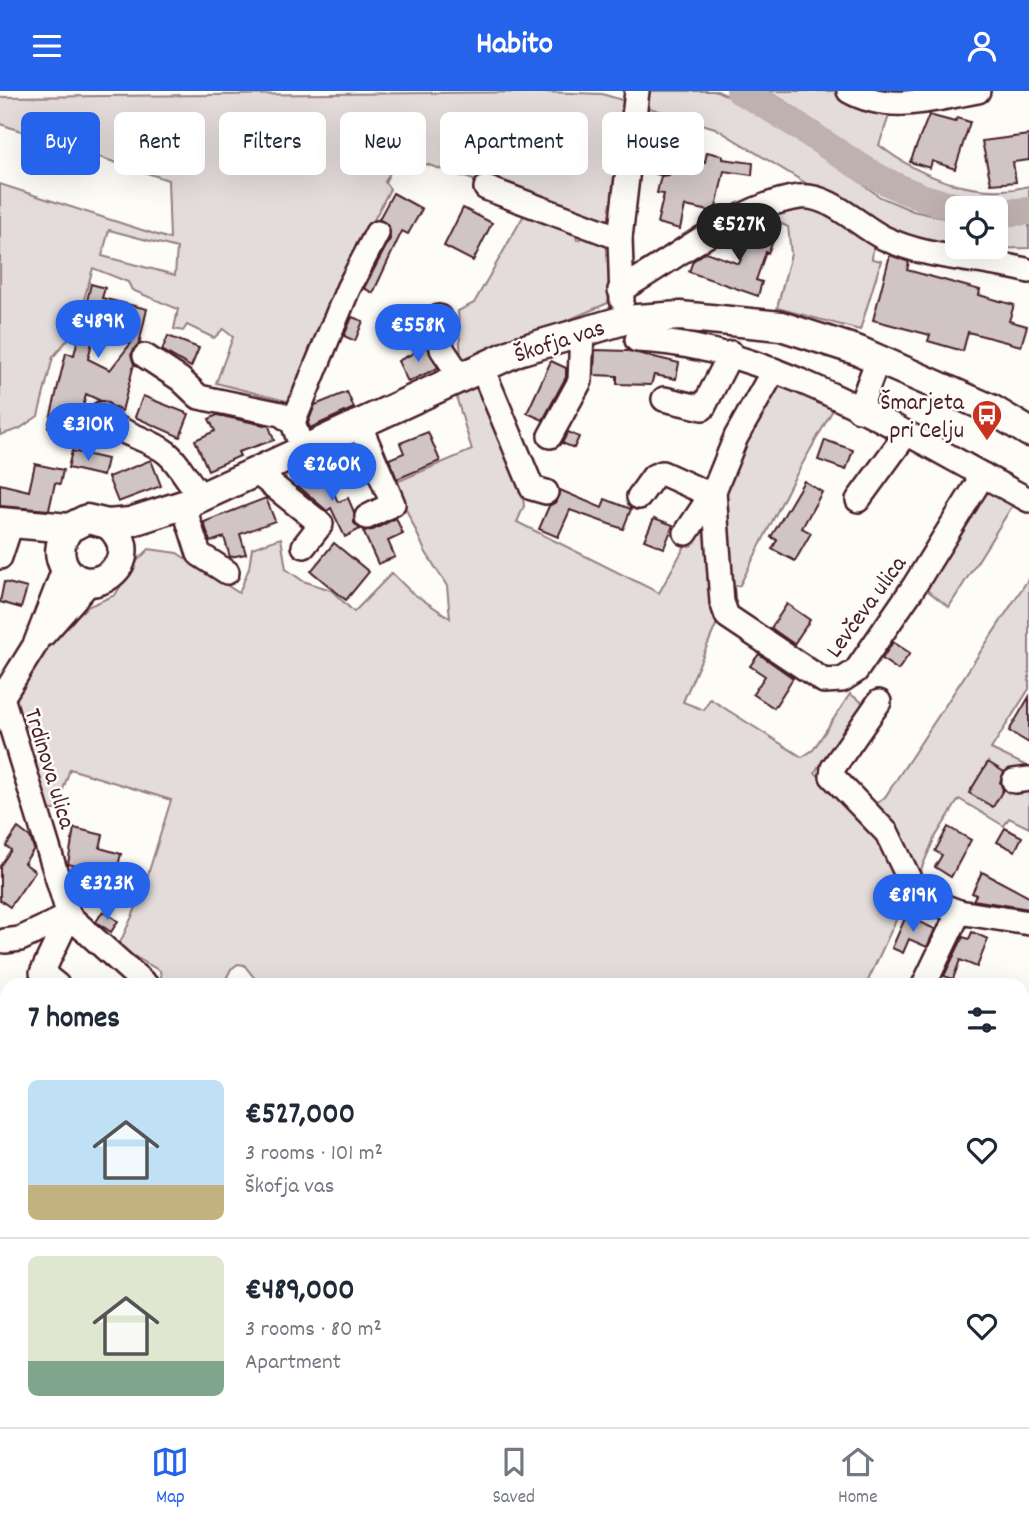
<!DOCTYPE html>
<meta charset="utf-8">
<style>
:root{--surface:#fff;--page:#f2f2f3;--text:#1f2937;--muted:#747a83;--line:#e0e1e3;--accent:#2563eb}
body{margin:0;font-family:Dekko,sans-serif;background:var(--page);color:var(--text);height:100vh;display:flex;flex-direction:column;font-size:26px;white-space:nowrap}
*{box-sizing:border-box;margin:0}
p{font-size:23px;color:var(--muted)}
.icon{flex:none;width:38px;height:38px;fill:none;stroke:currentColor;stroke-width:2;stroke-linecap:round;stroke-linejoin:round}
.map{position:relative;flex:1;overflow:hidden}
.drawer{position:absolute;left:0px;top:887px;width:1029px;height:450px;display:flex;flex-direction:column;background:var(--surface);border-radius:21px 21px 0 0;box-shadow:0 7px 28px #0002}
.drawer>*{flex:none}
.banner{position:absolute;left:21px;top:21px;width:987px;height:63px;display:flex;gap:14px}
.buttons{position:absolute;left:945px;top:105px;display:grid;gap:14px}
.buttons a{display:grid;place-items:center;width:63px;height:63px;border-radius:10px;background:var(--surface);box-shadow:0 7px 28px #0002;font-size:35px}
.price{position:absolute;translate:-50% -60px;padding:0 16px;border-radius:24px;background:var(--accent);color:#fff;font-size:23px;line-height:46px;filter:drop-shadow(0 2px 4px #0008)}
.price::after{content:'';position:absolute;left:50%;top:42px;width:21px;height:16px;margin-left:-10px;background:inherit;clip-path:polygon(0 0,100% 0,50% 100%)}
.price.selected{background:#222;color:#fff}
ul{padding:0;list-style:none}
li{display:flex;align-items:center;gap:21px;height:175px;padding:0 28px}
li+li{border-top:2px solid var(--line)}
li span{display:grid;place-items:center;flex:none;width:196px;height:140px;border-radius:10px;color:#555}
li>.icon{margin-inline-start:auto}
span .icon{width:84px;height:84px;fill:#fffc;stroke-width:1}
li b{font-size:30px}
h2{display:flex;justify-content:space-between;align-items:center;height:84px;padding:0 28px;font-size:30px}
.chip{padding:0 24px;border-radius:10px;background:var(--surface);box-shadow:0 7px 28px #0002;font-size:24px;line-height:63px}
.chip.selected{background:var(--accent);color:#fff}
header{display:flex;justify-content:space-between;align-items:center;height:91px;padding:0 28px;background:var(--accent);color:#fff;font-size:32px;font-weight:800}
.dock{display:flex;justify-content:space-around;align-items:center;height:98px;border-top:2px solid var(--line);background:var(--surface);font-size:19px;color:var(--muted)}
.dock a{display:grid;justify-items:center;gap:4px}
.dock .selected{color:var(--accent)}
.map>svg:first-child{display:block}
.green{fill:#e3dcda;stroke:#967e82;stroke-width:2;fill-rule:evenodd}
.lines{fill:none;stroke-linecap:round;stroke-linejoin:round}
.river{stroke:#c0b1b1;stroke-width:28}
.building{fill:#d0c5c4;stroke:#4a1f2b;stroke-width:2;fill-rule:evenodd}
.minor-casing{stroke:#4a1f2b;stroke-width:28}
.major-casing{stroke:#4a1f2b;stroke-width:33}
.minor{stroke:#fdfcf7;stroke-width:23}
.major{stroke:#fdfcf7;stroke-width:28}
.labels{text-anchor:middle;stroke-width:5;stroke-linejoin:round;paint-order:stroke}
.street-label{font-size:24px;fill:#4a1f2b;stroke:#fdfcf7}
.poi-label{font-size:24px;fill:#4a1f2b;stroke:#fdfcf7;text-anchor:end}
</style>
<header><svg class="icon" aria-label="menu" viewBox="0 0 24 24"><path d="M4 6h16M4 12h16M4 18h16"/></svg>Habito<svg class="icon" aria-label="person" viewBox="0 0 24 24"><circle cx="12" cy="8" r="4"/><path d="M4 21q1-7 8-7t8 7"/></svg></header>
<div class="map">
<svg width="1029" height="1336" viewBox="0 0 1029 1336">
<rect width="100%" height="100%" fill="#fdfcf7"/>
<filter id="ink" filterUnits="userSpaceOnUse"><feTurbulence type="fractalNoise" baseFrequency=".0143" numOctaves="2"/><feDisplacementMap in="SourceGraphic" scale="14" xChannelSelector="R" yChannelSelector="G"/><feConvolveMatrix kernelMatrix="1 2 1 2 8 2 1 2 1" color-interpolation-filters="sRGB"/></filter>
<g filter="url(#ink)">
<g class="green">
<path d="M650,0H717L772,25L880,106L913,120L957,130V156H996V134L1029,130V157L940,159L855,122L715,37L646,16Z"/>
<path d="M767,0H836L858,13L891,19L879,54C920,86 976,109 1029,95V108C978,114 927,107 882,80C842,57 809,22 767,0Z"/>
<path d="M542,1L602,3L632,12L614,136L399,64L385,91L390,98L359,158L294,312L216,292L233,246L223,238L214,247L187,234L183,240L174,238L178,218L132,199L128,191L93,177L75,240L53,266L38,325L19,338L0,344V93L170,148L168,89L0,33V6ZM109,139L177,157L175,184L102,165Z"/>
<path d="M810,112L874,149L872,168L881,170L860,239L777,217L791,163L788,136L765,125Z"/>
<path d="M529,115L575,141L577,149L586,146L589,140L613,156L608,212L465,273L461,268L458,220L474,212Z"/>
<path d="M781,293L835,315L791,393L740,494L727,498L718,431L726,392L772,297Z"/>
<path d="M477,295L487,299L522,399L524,415L517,431L659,502L702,424H710L719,527L683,611L704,619L710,608L802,666L813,659L850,603L872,618L823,678L818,676L815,682L869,724L909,801L866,894H260L244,874L238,873L231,878L223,894H163L160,880L118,856L141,806L171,709L70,678L56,719L42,718L15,609L45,553L87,516L115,504L135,472L149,458L177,462L239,502L249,477L252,457L281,447L286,478L303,490L331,499L354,521L392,482L411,501L450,527L447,495L425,460L394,392L472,359L456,305Z"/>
<path d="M987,395L1016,409L949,516L924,497Z"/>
<path d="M1029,487V598L991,658L1029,676V737L1009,727L1004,735L959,708L934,748L917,788L870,718L885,706Z"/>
<path d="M1029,948V1336H752L755,1330H1022V962Z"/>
<path d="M5,953L7,1330H106L104,1336H0V959Z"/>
<path d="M472,1330H588L598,1336H472Z"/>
<path d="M636,1330H742L741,1336H638Z"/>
</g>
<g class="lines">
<g class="river">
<path d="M740,0C819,40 873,102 963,117"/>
<path d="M996,122L1029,120"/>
</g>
</g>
<g class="building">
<path d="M929,24L955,31L957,27L970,31L955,78L932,70L930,77L910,71Z"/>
<path d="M652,34L668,39L664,57L647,52Z"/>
<path d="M1029,44V69L1013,71L1016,91L991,93L982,50Z"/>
<path d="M707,61L723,65V68L753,72L752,84L724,80L715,121L685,115L680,138L657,132L664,103L657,102L661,85L669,84L674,75L673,64L705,71Z"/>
<path d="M393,102L422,118L408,143L402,140L373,202L364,197L390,148L389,135L379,128Z"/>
<path d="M463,117L492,132L473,170L444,155Z"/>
<path d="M762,131L778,138L768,162L766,161L756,189L762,191L758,205L689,181L693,170L706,161L739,173L756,134Z"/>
<path d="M890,164L909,171L907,179L980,199L979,204L1014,214L1009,230L1027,235L1021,255L968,241L963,260L928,250L930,244L873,229Z"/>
<path d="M91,193L105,197L102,207L147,218L139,253L131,264L134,273L122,320L86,303L77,343L48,336L66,262L74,264ZM94,243L131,252L110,279L88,268Z"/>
<path d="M400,217L416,222L406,249L390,243Z"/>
<path d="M352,226L363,230L355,250L344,245Z"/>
<path d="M168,245L199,257L191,276L162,259Z"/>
<path d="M427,255L438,277L408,291L398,270Z"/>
<path d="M595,259L629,260L679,272L676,288L654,284L651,294L617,293V285L594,284Z"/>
<path d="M551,270L566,277V286L543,329L527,322Z"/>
<path d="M347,301L354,317L310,337L308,332L315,314Z"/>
<path d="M143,305L189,323L180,346L135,326Z"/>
<path d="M217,324L269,335L274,349L238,361L240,365L208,379L195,349L215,340L209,328Z"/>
<path d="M428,341L440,370L397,388L389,368L404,362L400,352Z"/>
<path d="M568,341L579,346L574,357L562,352Z"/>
<path d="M825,349L853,359L846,379L818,369Z"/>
<path d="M72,360L107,368L103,385L68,377Z"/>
<path d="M151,369L161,395L118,411L108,386Z"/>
<path d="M35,373L63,379L60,393L55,392L49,419L0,415V393L29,400Z"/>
<path d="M325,383L338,411L348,407L354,421V432L360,438L345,446L331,417L327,420L298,395Z"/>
<path d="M804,390L822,401L802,437L811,442L795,470L772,458L777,449L771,446Z"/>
<path d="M560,399L602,417L605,408L631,418L623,438L570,419L558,446L539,438L549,415L556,411Z"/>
<path d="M266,407L275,430L240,443L246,463L230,466L224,446L210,451L204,431Z"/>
<path d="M396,427L403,443L388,450L395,466L378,473L363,440L373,439Z"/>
<path d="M654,427L673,434L664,457L644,449Z"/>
<path d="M334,452L369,481L346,509L311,480Z"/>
<path d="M4,491L27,497L21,517L0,511Z"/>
<path d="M787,513L810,529L794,553L771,537Z"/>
<path d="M893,551L910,562L898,579L882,568Z"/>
<path d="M759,563L793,587L774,617L753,603L765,585L750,575Z"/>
<path d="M1029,606V652L1009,640Z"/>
<path d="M988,671L1004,681L1000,691L1003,699L993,716L969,702Z"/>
<path d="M948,736L971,749L951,786L935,776L942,764L935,760Z"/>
<path d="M18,737L30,746L34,758L24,772L35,780L10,816L0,809V775L11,759L6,755Z"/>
<path d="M74,737L103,744L100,757L121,763L113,794L79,785L81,776L68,773Z"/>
<path d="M1005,737L1022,746L1015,760L997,751Z"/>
<path d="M982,781L1029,806V818L973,809L976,804L972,802Z"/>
<path d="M103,820L118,830L111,841L96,831Z"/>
<path d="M906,825L935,838L927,856L909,848L903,862L892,857Z"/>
<path d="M972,841L988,848L977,876L960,869L953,888L944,885L963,846L969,848Z"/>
</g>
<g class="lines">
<g class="minor-casing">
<g id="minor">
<path d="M849,0C890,23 933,8 978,0"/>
<path d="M630,61L661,71"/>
<path d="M486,97L620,147"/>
<path d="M620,199C673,170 738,114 799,106C829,102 859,135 884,147C930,169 981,167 1029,180"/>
<path d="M622,209L620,147L637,0"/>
<path d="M439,226L442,258L454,276L456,290"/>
<path d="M637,249C773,254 910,347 1029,409"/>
<path d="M145,265L180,288L199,306L281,323L293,332L298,346"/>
<path d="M482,277L532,397L546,401"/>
<path d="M774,279L736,346L714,400L722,511L727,525L824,590L842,589L856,580L913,497L983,384"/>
<path d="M664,308L703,317L731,262"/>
<path d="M859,319L878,268"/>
<path d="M101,323C119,345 146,345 167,362C181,374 187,391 201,404"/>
<path d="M293,332L348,198L377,142"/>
<path d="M360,335L393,413L367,426"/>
<path d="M550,345L580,290L582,240"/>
<path d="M256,381L321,433L304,455"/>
<path d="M639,406L654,385L662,382L702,400H714"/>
<path d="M858,409L906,343"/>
<path d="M186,413L188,429L199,463L227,481"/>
<path d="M686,442L714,400"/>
<path d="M0,466L8,442"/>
<path d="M44,543L90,491"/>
<path d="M2,606L69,825L146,894"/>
<path d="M0,610L35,554L65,476"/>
<path d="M879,611L833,677L832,685L887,742L914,798L922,807L959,821L1029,832"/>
<path d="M1014,690L1029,688"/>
<path d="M5,850L20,848L69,825"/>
<path d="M57,894L42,882L69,825"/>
<path d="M924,894L959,821"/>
<path d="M187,1330L198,1336"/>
<path d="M619,1330L620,1336"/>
</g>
</g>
<g class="major-casing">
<g id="major">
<path d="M0,431L69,437L87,428L108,433L130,431L186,413L518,260L624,229L680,225L781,235L859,260L991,318L1029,341"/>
<path d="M69,437C61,449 57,460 63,473C84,517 152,470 108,433"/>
</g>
</g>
<use href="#minor" class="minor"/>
<use href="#major" class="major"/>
</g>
</g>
<defs>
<g id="bus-pin" transform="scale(1.575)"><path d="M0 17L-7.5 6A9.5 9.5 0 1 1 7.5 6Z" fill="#c8321e" stroke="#fdfcf7"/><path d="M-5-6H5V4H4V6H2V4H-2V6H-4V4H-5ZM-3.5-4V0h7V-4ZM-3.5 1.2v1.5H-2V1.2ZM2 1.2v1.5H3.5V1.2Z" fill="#fff"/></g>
</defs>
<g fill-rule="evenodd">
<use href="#bus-pin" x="987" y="324"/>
</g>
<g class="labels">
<g class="street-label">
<text transform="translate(559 249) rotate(-18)" y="8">Škofja vas</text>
<text transform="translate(865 515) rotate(-54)" y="8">Levčeva ulica</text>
<text transform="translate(51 677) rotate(73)" y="8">Trdinova ulica</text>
</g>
<g class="poi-label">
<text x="964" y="318">Šmarjeta<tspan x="964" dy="28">pri Celju</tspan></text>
</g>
</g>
</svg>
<div class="buttons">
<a><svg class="icon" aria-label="locate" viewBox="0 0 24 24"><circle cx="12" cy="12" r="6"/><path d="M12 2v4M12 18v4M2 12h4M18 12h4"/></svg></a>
</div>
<b class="price selected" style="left:739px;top:172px">€527K</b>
<b class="price" style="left:98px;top:269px">€489K</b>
<b class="price" style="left:418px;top:273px">€558K</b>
<b class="price" style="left:88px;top:372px">€310K</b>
<b class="price" style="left:332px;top:412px">€260K</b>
<b class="price" style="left:107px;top:831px">€323K</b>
<b class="price" style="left:913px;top:843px">€819K</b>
<div class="banner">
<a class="chip selected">Buy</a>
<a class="chip">Rent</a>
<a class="chip">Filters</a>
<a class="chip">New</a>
<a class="chip">Apartment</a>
<a class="chip">House</a>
</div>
<section class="drawer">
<h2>7 homes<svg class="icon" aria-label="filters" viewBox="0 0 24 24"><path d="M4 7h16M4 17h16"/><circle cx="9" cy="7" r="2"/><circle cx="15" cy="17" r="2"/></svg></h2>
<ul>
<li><span style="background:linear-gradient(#bfe0f5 75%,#c2b280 0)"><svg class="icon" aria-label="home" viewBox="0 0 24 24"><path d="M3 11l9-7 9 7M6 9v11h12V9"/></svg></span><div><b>€527,000</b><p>3 rooms · 101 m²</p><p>Škofja vas</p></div><svg class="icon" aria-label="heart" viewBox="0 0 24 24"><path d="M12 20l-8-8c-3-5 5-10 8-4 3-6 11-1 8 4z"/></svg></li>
<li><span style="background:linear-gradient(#dfe7d0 75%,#7fa58c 0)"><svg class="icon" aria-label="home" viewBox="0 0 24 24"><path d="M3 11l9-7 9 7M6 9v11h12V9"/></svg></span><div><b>€489,000</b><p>3 rooms · 80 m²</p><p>Apartment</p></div><svg class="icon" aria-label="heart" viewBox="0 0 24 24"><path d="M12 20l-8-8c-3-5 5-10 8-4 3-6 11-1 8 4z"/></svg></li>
</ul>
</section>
</div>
<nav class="dock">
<a class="selected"><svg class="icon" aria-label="map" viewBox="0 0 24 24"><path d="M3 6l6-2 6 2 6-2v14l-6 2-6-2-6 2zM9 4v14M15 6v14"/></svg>Map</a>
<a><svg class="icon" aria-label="saved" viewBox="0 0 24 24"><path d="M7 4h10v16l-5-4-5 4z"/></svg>Saved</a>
<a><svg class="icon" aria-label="home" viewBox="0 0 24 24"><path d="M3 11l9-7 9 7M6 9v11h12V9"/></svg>Home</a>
</nav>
